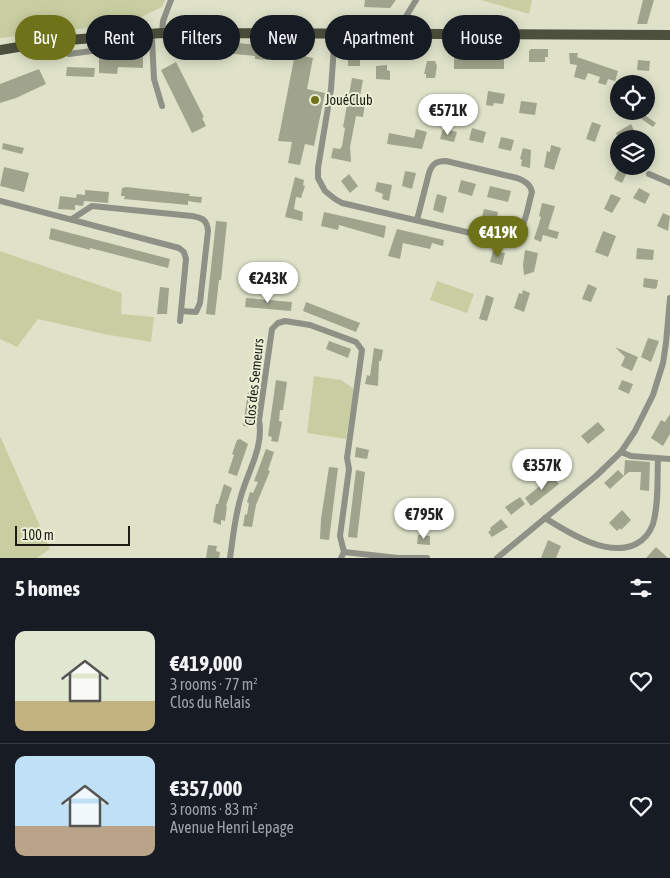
<!DOCTYPE html>
<meta charset="utf-8">
<style>
:root{--surface:#171b24;--page:#242831;--text:#f1f3f6;--muted:#9ea1a6;--line:#363941;--accent:#6e7219}
body{margin:0;font-family:"Asap Condensed",sans-serif;background:var(--page);color:var(--text);height:100vh;display:flex;flex-direction:column;font-size:19px;white-space:nowrap}
*{box-sizing:border-box;margin:0}
p{font-size:16px;color:var(--muted)}
.icon{flex:none;width:28px;height:28px;fill:none;stroke:currentColor;stroke-width:2;stroke-linecap:round;stroke-linejoin:round}
.map{position:relative;height:558px;overflow:hidden}
.panel{display:flex;flex-direction:column;background:var(--surface);flex:1}
.panel>*{flex:none}
.guide{position:absolute;left:15px;top:15px;width:640px;height:45px;display:flex;gap:10px}
.fabs{position:absolute;left:610px;top:75px;display:grid;gap:10px}
.fabs a{display:grid;place-items:center;width:45px;height:45px;border-radius:50%;background:var(--surface);box-shadow:0 2px 12px #0003;font-size:25px}
.scale{position:absolute;left:15px;bottom:12px;width:115px;box-sizing:border-box;padding-left:5px;border:2px solid #1b1c13;border-top:0;font-size:14px;line-height:18px;white-space:nowrap;color:#1b1c13;-webkit-text-stroke:4px #ecefd6;paint-order:stroke}
.price{position:absolute;translate:-50% -42px;padding:0 11px;border-radius:18px;background:#fff;color:#222;font-size:16px;line-height:32px;filter:drop-shadow(0 1px 2px #0008)}
.price::after{content:'';position:absolute;left:50%;top:30px;width:15px;height:11px;margin-left:-8px;background:inherit;clip-path:polygon(0 0,100% 0,50% 100%)}
.price.selected{background:var(--accent);color:#fff}
ul{padding:0;list-style:none}
li{display:flex;align-items:center;gap:15px;height:125px;padding:0 15px}
li+li{border-top:1px solid var(--line)}
li span{display:grid;place-items:center;flex:none;width:140px;height:100px;border-radius:10px;color:#555}
li>.icon{margin-inline-start:auto}
span .icon{width:60px;height:60px;fill:#fffc;stroke-width:1}
li b{font-size:21px}
h2{display:flex;justify-content:space-between;align-items:center;height:60px;padding:0 15px;font-size:21px}
.chip{padding:0 18px;border-radius:22px;background:var(--surface);box-shadow:0 2px 12px #0003;font-size:18px;line-height:45px}
.chip.selected{background:var(--accent);color:#fff}
.map>svg:first-child{display:block}
.green{fill:#c9cea2}
.building{fill:#a1a48c}
.lines{fill:none;stroke-linecap:round;stroke-linejoin:round}
.street{stroke:#8f9086;stroke-width:6}
.primary{stroke:#4e503e;stroke-width:10}
.poi-dot{fill:#6e7219;stroke:#ecefd6;stroke-width:2}
.labels{text-anchor:middle;stroke-width:4;stroke-linejoin:round;paint-order:stroke}
.poi-label{font-size:14px;fill:#1b1c13;stroke:#ecefd6;text-anchor:start}
.street-label{font-size:14px;fill:#1b1c13;stroke:#ecefd6}
</style>
<div class="map">
<svg width="670" height="558" viewBox="0 0 670 558">
<rect width="100%" height="100%" fill="#dfe2c9"/>
<g class="green">
<path d="M0,0H165L162,7L129,23L0,38Z"/>
<path d="M481,0H532L529,14Z"/>
<path d="M0,251L122,293L121,314L154,317L151,342L104,334L38,319L17,347L0,339Z"/>
<path d="M437,281L474,294L467,313L430,300Z"/>
<path d="M314,376L341,380L354,389L346,439L307,433Z"/>
<path d="M0,436L50,549L37,558H0Z"/>
</g>
<g class="building">
<path d="M365,0H396L390,8L364,7Z"/>
<path d="M643,0H654L647,24H637Z"/>
<path d="M226,42L268,46V60L255,59V56L226,53Z"/>
<path d="M531,49H548V57H545V62H529V51Z"/>
<path d="M569,53H578L577,57L618,71L615,81L608,79L606,85L598,83L600,77L588,73L585,80L574,77L577,65L570,64Z"/>
<path d="M295,54L313,58L307,89L325,93L314,146L305,144L300,165L288,163L292,142L278,141Z"/>
<path d="M120,55L143,56V68L118,67L117,74L99,73V58H119Z"/>
<rect x="348" y="55" width="12" height="11"/>
<path d="M454,56L504,57V69H454Z"/>
<path d="M638,60L650,61L649,71L637,70Z"/>
<path d="M427,61H435L437,66L435,78H426V74H424Z"/>
<path d="M176,62L204,117L202,118L206,126L192,133L161,70Z"/>
<path d="M387,65V70L390,71V80L376,79V66Z"/>
<path d="M67,67L95,68L94,77L66,76Z"/>
<path d="M39,69L46,84L16,98L0,103V84Z"/>
<path d="M352,78L363,80L359,101L365,103L363,117L356,116L350,147L351,162L331,158L333,148L340,149L342,146L345,128L343,127Z"/>
<path d="M488,91L505,94L503,104L494,103L493,106L486,105Z"/>
<path d="M521,101L537,103L535,115L519,113Z"/>
<path d="M639,111L656,123L653,127L636,115Z"/>
<path d="M592,122L601,125L595,142L586,139Z"/>
<path d="M631,124L636,135L629,139H619L616,133Z"/>
<path d="M472,128L486,132L483,143L469,140Z"/>
<path d="M416,129L427,132L422,149L387,144L389,133L414,138Z"/>
<path d="M443,129L457,132L454,142L440,139Z"/>
<path d="M501,137L514,140L511,151L498,148Z"/>
<path d="M3,143L24,148L22,154L2,149Z"/>
<path d="M551,145L561,148L554,170L544,167L547,151L550,152Z"/>
<path d="M523,148L531,150L530,168L521,166L522,160L520,159Z"/>
<path d="M620,166L628,170L622,183L614,179Z"/>
<path d="M4,167L29,173L24,192L0,186Z"/>
<path d="M405,171L416,173L412,189L402,186Z"/>
<path d="M349,174L358,186L350,193L341,181Z"/>
<path d="M295,177L304,180L303,185L305,186L301,198L296,197L294,209L303,212L302,221L285,217Z"/>
<path d="M461,180L476,184L472,196L458,192Z"/>
<path d="M377,182L392,185L389,201L382,199L383,194L375,191Z"/>
<path d="M490,186L511,191L508,202L487,197Z"/>
<path d="M126,187L190,194L189,196L202,197L201,203L188,201V205L124,199L125,196H121L122,188Z"/>
<path d="M639,188L650,194L645,204L633,198Z"/>
<path d="M85,190L109,192L108,203L84,201L83,206L75,205V210L58,209L60,196L76,198L77,194L85,195Z"/>
<path d="M437,194L447,197L443,213L433,210Z"/>
<path d="M611,194L621,198L612,213L604,209Z"/>
<path d="M542,203L555,206L548,229L559,232L557,239L543,235L541,242L534,239L541,217L539,216Z"/>
<path d="M484,209L498,212L496,224L490,222L491,219L482,217Z"/>
<path d="M324,212L386,226L384,238L339,225L338,230L321,226Z"/>
<path d="M663,213L670,216L668,231L657,226Z"/>
<path d="M216,221L227,222L221,280H219L215,315L206,314Z"/>
<path d="M51,228L170,259L168,268L90,248V250L49,239Z"/>
<path d="M397,229L444,240L443,246L432,243L430,249L403,243L400,259L388,256Z"/>
<path d="M603,231L616,236L608,257L595,252Z"/>
<path d="M637,248L654,250L653,260L636,259Z"/>
<path d="M525,250L538,253L534,272L524,275L523,265Z"/>
<path d="M493,251L505,253L502,265L490,262Z"/>
<path d="M644,278L658,280L657,287L655,289L643,287Z"/>
<path d="M588,284L597,288L591,302L582,299Z"/>
<path d="M160,287L169,288L167,314H157Z"/>
<path d="M523,290L530,293L524,312L514,308L519,293L522,294Z"/>
<path d="M486,295L494,298L487,321L479,319Z"/>
<path d="M246,298L292,302L291,311L245,307Z"/>
<path d="M306,302L360,323L356,332L303,311Z"/>
<path d="M648,338L659,341L651,362L641,357Z"/>
<path d="M329,341L351,349L348,358L326,349Z"/>
<path d="M615,347L638,357L632,371L621,366L625,357Z"/>
<path d="M374,348L383,350L381,361H379L378,386L365,384L367,375L370,376Z"/>
<path d="M276,380L287,382L283,410H280L279,421L282,422L278,442L271,441L272,437L268,436Z"/>
<path d="M622,380L633,384L629,394L618,389Z"/>
<path d="M248,392L258,393L257,402H254L251,427L243,426Z"/>
<path d="M670,414V434L663,446L651,438L661,420L665,422Z"/>
<path d="M598,422L605,430L588,444L581,436Z"/>
<path d="M240,439L248,444L237,476L228,473L234,455L232,454L237,440Z"/>
<path d="M356,447L369,450L367,459L355,457Z"/>
<path d="M266,449L274,452L268,470L270,471L256,505L252,527L243,526L245,514L247,515L249,503L247,502L250,492L253,493L258,482L254,481Z"/>
<path d="M625,460L650,462L649,491L640,490L641,472H629L624,476Z"/>
<path d="M329,467L338,468L329,540L320,539L321,519Z"/>
<path d="M356,470L365,472L357,538L348,537Z"/>
<path d="M618,470L624,476L610,489L604,483Z"/>
<path d="M552,476L559,484L531,506L525,498Z"/>
<path d="M224,484L232,488L226,506H227L225,521L221,520V525L213,522L216,504H218Z"/>
<path d="M520,497L525,504L511,515L505,507Z"/>
<path d="M622,510L631,520L621,530L620,528L617,531L609,523Z"/>
<path d="M501,519L508,527L492,537L488,532L491,530L490,528Z"/>
<path d="M418,535L430,536V545L417,544Z"/>
<path d="M548,540L561,546L556,558H541Z"/>
<path d="M208,545L217,546L216,551L220,552L219,558H206Z"/>
<path d="M656,547L668,558H646Z"/>
</g>
<g class="lines">
<g class="street">
<path d="M162,33L163,21L171,0"/>
<path d="M335,33L331,89L318,168V178L325,191L335,199L342,203L505,241C525,239 527,208 532,192C530,184 525,181 517,178L446,161C436,161 432,164 429,173L417,220"/>
<path d="M401,34L405,18L416,0"/>
<path d="M152,39L154,79L162,106"/>
<path d="M69,54L152,43"/>
<path d="M649,174L670,183"/>
<path d="M0,201L179,248L184,252L186,259L180,321"/>
<path d="M72,219L92,206L192,216C203,218 207,220 208,231L200,303L196,312L181,311"/>
<path d="M621,452L631,456L670,459"/>
<path d="M545,518C569,533 608,558 636,544C644,540 650,532 653,524C659,503 657,480 658,459"/>
<path d="M344,552L398,558H427"/>
<path d="M230,558C233,537 235,516 241,496C248,471 264,447 259,420L272,329L278,323L285,321L310,325L356,342L362,350L347,458L349,469L340,536L344,552L341,558"/>
<path d="M497,558L596,476L621,452L635,431L653,395L663,363L666,343L670,298"/>
</g>
<path class="primary" d="M0,50L54,41L162,33L670,35"/>
</g>
<circle class="poi-dot" cx="315" cy="100" r="5"/>
<g class="labels">
<g class="poi-label">
<text x="325" y="105">JouéClub</text>
</g>
<g class="street-label">
<text transform="translate(254 382) rotate(-84)" y="5">Clos des Semeurs</text>
</g>
</g>
</svg>
<div class="fabs">
<a><svg class="icon" aria-label="locate" viewBox="0 0 24 24"><circle cx="12" cy="12" r="6"/><path d="M12 2v4M12 18v4M2 12h4M18 12h4"/></svg></a>
<a><svg class="icon" aria-label="layers" viewBox="0 0 24 24"><path d="M12 4l9 5-9 5-9-5zM3 14l9 5 9-5"/></svg></a>
</div>
<div class="scale">100 m</div>
<b class="price" style="left:448px;top:136px">€571K</b>
<b class="price selected" style="left:498px;top:258px">€419K</b>
<b class="price" style="left:268px;top:304px">€243K</b>
<b class="price" style="left:542px;top:491px">€357K</b>
<b class="price" style="left:424px;top:540px">€795K</b>
<div class="guide">
<a class="chip selected">Buy</a>
<a class="chip">Rent</a>
<a class="chip">Filters</a>
<a class="chip">New</a>
<a class="chip">Apartment</a>
<a class="chip">House</a>
</div>
</div>
<section class="panel">
<h2>5 homes<svg class="icon" aria-label="filters" viewBox="0 0 24 24"><path d="M4 7h16M4 17h16"/><circle cx="9" cy="7" r="2"/><circle cx="15" cy="17" r="2"/></svg></h2>
<ul>
<li><span style="background:linear-gradient(#dfe7d0 70%,#c2b280 0)"><svg class="icon" aria-label="home" viewBox="0 0 24 24"><path d="M3 11l9-7 9 7M6 9v11h12V9"/></svg></span><div><b>€419,000</b><p>3 rooms · 77 m²</p><p>Clos du Relais</p></div><svg class="icon" aria-label="heart" viewBox="0 0 24 24"><path d="M12 20l-8-8c-3-5 5-10 8-4 3-6 11-1 8 4z"/></svg></li>
<li><span style="background:linear-gradient(#bfe0f5 70%,#b9a48a 0)"><svg class="icon" aria-label="home" viewBox="0 0 24 24"><path d="M3 11l9-7 9 7M6 9v11h12V9"/></svg></span><div><b>€357,000</b><p>3 rooms · 83 m²</p><p>Avenue Henri Lepage</p></div><svg class="icon" aria-label="heart" viewBox="0 0 24 24"><path d="M12 20l-8-8c-3-5 5-10 8-4 3-6 11-1 8 4z"/></svg></li>
</ul>
</section>
